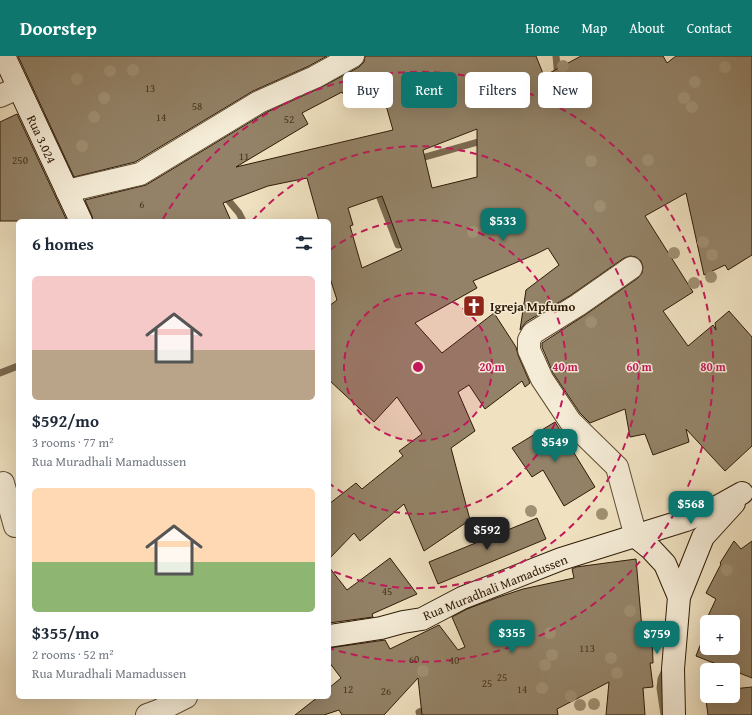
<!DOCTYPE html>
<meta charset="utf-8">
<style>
:root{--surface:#fff;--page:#f6f6f7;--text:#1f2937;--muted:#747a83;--accent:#0f766e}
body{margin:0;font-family:"Gentium Book Plus",serif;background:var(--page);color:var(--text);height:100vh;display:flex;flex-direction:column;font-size:15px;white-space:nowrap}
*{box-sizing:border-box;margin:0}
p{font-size:13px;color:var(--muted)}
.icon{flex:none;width:22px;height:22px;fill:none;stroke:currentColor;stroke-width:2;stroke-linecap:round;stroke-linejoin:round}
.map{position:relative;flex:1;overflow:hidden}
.sheet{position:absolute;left:16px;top:163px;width:315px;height:480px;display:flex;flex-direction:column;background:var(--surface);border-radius:6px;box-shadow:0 4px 16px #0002}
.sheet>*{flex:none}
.guide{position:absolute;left:343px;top:16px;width:349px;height:36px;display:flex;gap:8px}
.controls{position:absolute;left:700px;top:559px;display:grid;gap:8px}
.controls a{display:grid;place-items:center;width:40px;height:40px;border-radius:6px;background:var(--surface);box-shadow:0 4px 16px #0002;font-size:20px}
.price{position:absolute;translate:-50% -34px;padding:0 9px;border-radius:8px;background:var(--accent);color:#fff;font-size:13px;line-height:26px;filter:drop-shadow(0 1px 2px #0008)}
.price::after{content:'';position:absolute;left:50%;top:24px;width:12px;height:9px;margin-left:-6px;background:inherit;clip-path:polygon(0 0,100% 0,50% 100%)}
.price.selected{background:#222;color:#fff}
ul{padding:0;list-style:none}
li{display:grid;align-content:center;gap:8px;height:212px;padding:0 16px}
li span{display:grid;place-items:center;height:124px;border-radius:6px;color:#555}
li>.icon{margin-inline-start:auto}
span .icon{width:72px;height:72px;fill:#fffc;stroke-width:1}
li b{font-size:17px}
h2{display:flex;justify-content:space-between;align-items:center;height:48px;padding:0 16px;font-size:17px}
.chip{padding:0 14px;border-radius:6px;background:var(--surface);box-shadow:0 4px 16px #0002;font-size:14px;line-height:36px}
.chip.selected{background:var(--accent);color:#fff}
header{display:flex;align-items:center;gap:24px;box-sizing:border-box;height:56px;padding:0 20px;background:var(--accent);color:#fff}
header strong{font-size:19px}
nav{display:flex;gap:22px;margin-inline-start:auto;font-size:14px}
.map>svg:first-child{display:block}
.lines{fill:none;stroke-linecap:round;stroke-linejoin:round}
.stream{stroke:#7b6a50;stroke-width:7}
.building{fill:#938267;stroke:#2f1b06;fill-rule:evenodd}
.street-casing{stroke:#5f4d35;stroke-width:24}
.secondary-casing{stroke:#2f1b06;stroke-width:24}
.street{stroke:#f5ecd7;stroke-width:22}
.secondary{stroke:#f5ecd7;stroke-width:22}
.tree{fill:#a09073}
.ring{fill:none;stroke:#c2185b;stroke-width:2;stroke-dasharray:7 5}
.labels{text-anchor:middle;stroke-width:3;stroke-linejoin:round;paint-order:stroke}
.number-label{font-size:11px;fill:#48351e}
.street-label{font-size:13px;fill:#2f1b06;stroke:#f5ecd7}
.poi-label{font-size:13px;font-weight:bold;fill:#2f1b06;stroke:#f5ecd7;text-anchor:start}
.centre{fill:#c2185b;stroke:#f5ecd7;stroke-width:2}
.ring-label{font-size:12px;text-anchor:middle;font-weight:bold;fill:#c2185b;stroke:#f5ecd7;stroke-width:3;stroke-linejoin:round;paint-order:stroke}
</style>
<header>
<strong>Doorstep</strong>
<nav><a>Home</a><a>Map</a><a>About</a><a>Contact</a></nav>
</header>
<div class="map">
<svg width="752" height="659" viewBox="0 0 752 659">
<rect width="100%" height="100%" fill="#f0e2c1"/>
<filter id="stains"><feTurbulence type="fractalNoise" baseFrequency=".005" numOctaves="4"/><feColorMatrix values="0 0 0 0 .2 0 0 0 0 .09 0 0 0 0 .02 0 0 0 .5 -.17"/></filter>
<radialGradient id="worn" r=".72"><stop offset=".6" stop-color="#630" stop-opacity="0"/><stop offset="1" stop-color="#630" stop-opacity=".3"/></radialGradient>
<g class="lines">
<g class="stream">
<path d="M556,0L558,22"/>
<path d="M425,101L485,84"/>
<path d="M377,134L398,189L408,187"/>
<path d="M223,138L239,157L243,165"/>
<path d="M0,317L18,310"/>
<path d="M420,659L419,656L430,652"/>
<path d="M664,659L660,632L661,623L666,612"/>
</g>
</g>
<g class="building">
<path d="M18,0H327L309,10L253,35L135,106L74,121Z"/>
<path d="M365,0H536L544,20L581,0H663L667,7L676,0H752V199L728,214L725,209L704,219L686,137L645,160L693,236L663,255L688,290L713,269L716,274L715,267L729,255L752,281V390L725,415L686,373L689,386L653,399L645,378L630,381L625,353L590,367L580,357L553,317L542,291V287L585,259L638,222L642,217L643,211L641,205L636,201L630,200L624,202L571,239L526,266L520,274L526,234L559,209L548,192L536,198L473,225L477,232L415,267L442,297L494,257L516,291L518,299L530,327L525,331L522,325L485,353L469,329L458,336L475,375L451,392L470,464L424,495L404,448L360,485L354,477L329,503V448L356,427L362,433L403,400L399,395L422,378L397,341L374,366L329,324V250L337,244L329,219V165H319L307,122L268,130L223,147L231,165H93L92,160L85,144L146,129L265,57L320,32L359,11L364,6ZM379,25L393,74L236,111L308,68L302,57L342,36L347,44ZM477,73V121L432,132L423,94ZM382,140L402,194L362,212L350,170L353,169L348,152Z"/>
<path d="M17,58L67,165H0V66Z"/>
<path d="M555,366L595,431L564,450L543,414L532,421L512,392Z"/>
<path d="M537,462L546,483L438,528L429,506Z"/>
<path d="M734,485L741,493L752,485V622L696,600L705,577L701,575L716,543L706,537L721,508L720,507ZM707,566H733V592H707Z"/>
<path d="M390,502L417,538L372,558L373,561L329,567V511L347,534Z"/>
<path d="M636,503L642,573L652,574L653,607H650L653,631L643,632L645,659H606L609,626L557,653L558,659H422L418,622L384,659H342L339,654L324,659H295L318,641H329V632L341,622L329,606V592L385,584L390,593L439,569L458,594L465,591L452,561L467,553L499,541L523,533L574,522L572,513L576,511Z"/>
<path d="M752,631V659H708L705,637H707V640H733V633Z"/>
</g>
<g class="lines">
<g class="street-casing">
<g id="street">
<path d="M0,40L18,32"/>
<path d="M67,135L140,118L259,46L315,21L353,0"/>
<path d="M631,212L578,249L533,277L529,284V294L542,323L570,365L617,411L636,481"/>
<path d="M3,427L15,470"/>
<path d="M147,659L158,655L186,641"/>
</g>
</g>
<g class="secondary-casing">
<g id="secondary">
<path d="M4,0L81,165"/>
<path d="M636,481L651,493L665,508L679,541"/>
<path d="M329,580L381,572L403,566L422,563L462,542L561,503L686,464L715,452L742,437"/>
<path d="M674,659L673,613L679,541L703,481L734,447"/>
</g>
</g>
<use href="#street" class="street"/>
<use href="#secondary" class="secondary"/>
</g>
<g class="tree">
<circle cx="563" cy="10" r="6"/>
<circle cx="725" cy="11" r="6"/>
<circle cx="133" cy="14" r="6"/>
<circle cx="110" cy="15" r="6"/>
<circle cx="77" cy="23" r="6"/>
<circle cx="695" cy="26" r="6"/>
<circle cx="104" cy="42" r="6"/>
<circle cx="684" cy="42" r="6"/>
<circle cx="692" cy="51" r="6"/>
<circle cx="94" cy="61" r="6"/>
<circle cx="82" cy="90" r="6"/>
<circle cx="648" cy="104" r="6"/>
<circle cx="591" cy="105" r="6"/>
<circle cx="600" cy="150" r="6"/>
<circle cx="473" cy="176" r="6"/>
<circle cx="703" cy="186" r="6"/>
<circle cx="674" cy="197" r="6"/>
<circle cx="712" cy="199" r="6"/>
<circle cx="711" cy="221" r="6"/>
<circle cx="694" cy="227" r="6"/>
<circle cx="591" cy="266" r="6"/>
<circle cx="531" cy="455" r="6"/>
<circle cx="602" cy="458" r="6"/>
<circle cx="727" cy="514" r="6"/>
<circle cx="630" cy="555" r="6"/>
<circle cx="550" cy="577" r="6"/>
<circle cx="552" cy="599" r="6"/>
<circle cx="611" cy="602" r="6"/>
<circle cx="545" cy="609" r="6"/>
<circle cx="423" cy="615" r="6"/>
<circle cx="617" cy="617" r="6"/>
<circle cx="542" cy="632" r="6"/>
<circle cx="571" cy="640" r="6"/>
<circle cx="594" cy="648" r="6"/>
<circle cx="580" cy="649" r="6"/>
</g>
<circle cx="418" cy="311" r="74" fill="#c2185b" fill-opacity=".12"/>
<g class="ring">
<circle cx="418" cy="311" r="74"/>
<path d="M330 194A147 147 0 1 1 330 428"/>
<path d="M252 165A221 221 0 1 1 330 514"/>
<path d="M163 163A295 295 0 1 1 329 592"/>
</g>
<defs>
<g id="church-square" transform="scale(1.15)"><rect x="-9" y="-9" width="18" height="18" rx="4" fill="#8f2418" stroke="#f5ecd7"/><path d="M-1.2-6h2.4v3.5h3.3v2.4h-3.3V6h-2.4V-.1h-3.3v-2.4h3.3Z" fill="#fff"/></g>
</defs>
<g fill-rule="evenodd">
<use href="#church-square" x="474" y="250"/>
</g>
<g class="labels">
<g class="number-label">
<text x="150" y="36">13</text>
<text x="197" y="54">58</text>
<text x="161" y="65">14</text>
<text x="289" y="67">52</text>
<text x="244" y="104">11</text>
<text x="20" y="108">250</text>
<text x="142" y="152">6</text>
<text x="387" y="539">45</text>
<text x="587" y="596">113</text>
<text x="414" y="607">60</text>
<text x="454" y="608">40</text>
<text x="502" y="625">25</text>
<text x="487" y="631">25</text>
<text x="348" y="637">12</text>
<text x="522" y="637">14</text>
<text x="386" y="639">26</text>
</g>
<g class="street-label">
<text transform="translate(42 83) rotate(65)" y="5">Rua 3.024</text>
<text transform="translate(495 531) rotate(-22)" y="5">Rua Muradhali Mamadussen</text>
</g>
<g class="poi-label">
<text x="490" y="255">Igreja Mpfumo</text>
</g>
</g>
<circle cx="418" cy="311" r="6" class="centre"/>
<g class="ring-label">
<text x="492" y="315">20 m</text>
<text x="565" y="315">40 m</text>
<text x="639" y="315">60 m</text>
<text x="713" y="315">80 m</text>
</g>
<rect width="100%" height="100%" filter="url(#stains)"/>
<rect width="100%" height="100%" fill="url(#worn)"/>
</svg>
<div class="controls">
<a>+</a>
<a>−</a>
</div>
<b class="price" style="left:503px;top:186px">$533</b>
<b class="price" style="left:555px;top:407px">$549</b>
<b class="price" style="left:691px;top:469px">$568</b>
<b class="price selected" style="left:487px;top:495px">$592</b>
<b class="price" style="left:512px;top:598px">$355</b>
<b class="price" style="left:657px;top:599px">$759</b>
<div class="guide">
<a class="chip">Buy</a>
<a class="chip selected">Rent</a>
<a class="chip">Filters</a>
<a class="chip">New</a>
</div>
<section class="sheet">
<h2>6 homes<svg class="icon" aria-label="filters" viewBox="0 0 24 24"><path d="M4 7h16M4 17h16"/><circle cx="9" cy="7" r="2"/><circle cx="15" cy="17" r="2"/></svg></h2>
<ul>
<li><span style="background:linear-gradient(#f6c9c9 60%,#b9a48a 0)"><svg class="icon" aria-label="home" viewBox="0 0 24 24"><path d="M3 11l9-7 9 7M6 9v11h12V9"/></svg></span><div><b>$592/mo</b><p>3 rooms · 77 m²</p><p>Rua Muradhali Mamadussen</p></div></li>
<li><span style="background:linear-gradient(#ffd9b3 60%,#8fb573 0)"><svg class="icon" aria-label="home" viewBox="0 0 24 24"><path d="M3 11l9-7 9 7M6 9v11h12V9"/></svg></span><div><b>$355/mo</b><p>2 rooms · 52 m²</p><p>Rua Muradhali Mamadussen</p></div></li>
</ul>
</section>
</div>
